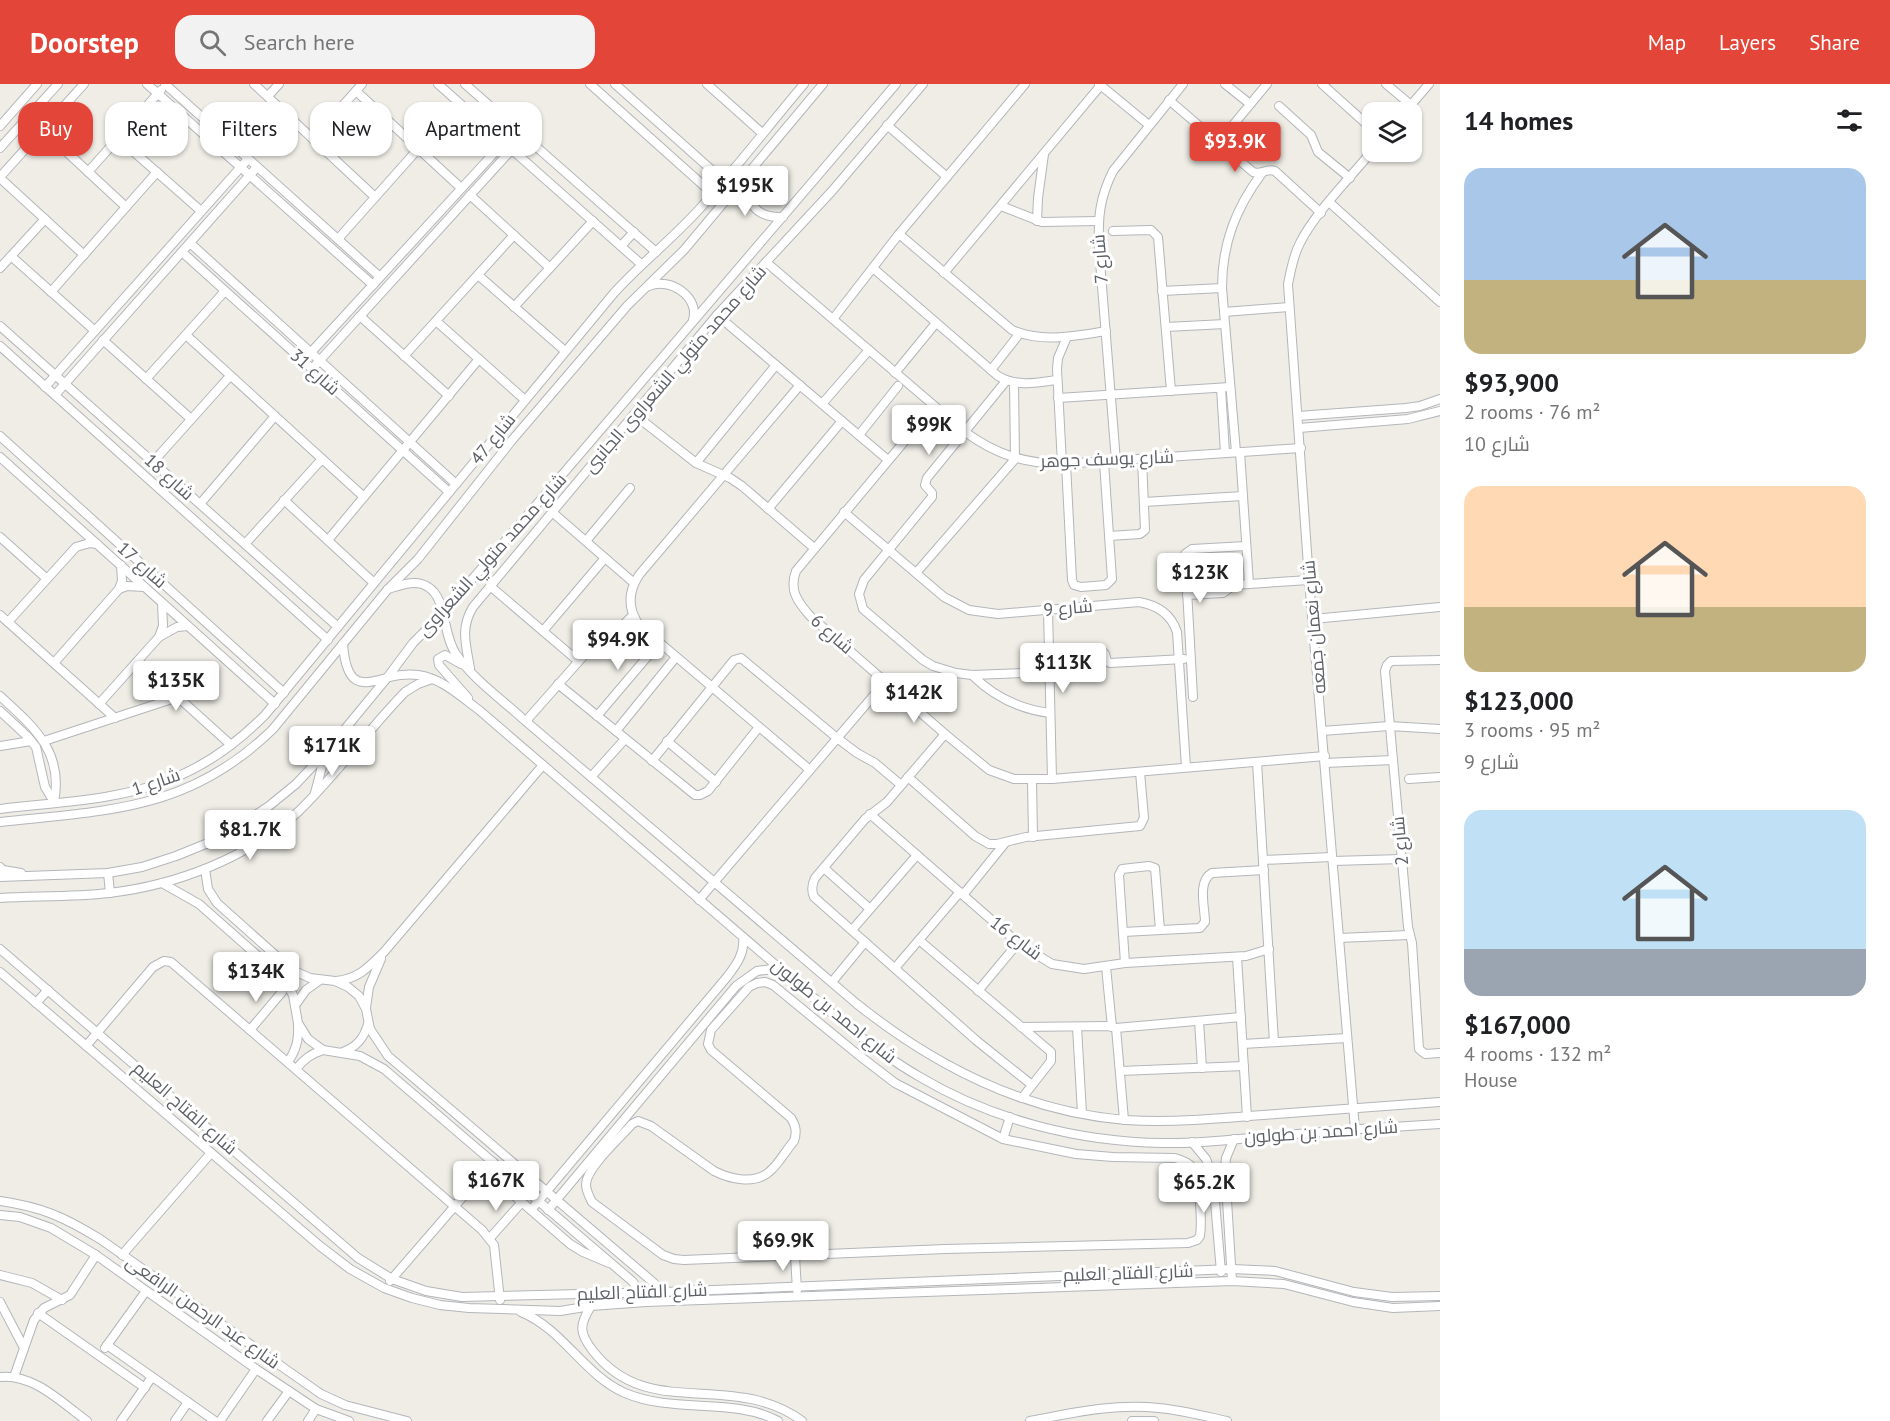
<!DOCTYPE html>
<meta charset="utf-8">
<style>
:root{--surface:#fff;--page:#f2f2f2;--text:#202124;--muted:#757577;--accent:#e34638}
body{margin:0;font-family:"PT Sans",Cairo,sans-serif;background:var(--page);color:var(--text);height:100vh;display:flex;flex-direction:column;font-size:22px;white-space:nowrap}
*{box-sizing:border-box;margin:0}
p{font-size:20px;color:var(--muted)}
.icon{flex:none;width:33px;height:33px;fill:none;stroke:currentColor;stroke-width:2;stroke-linecap:round;stroke-linejoin:round}
.map{position:relative;flex:1;overflow:hidden}
.side{display:flex;flex-direction:column;background:var(--surface);width:450px}
.side>*{flex:none}
.top-card{position:absolute;left:18px;top:18px;width:570px;height:54px;display:flex;gap:12px}
.buttons{position:absolute;left:1362px;top:18px;display:grid;gap:12px}
.buttons a{display:grid;place-items:center;width:60px;height:60px;border-radius:12px;background:var(--surface);box-shadow:0 2px 4px #0004;font-size:30px}
.price{position:absolute;translate:-50% -51px;padding:0 14px;border-radius:6px;background:#fff;color:#222;font-size:20px;line-height:39px;filter:drop-shadow(0 2px 3px #0008)}
.price::after{content:'';position:absolute;left:50%;top:36px;width:18px;height:14px;margin-left:-9px;background:inherit;clip-path:polygon(0 0,100% 0,50% 100%)}
.price.selected{background:var(--accent);color:#fff}
ul{padding:0;list-style:none}
li{display:grid;align-content:center;gap:12px;height:318px;padding:0 24px}
li span{display:grid;place-items:center;height:186px;border-radius:18px;color:#555}
li>.icon{margin-inline-start:auto}
span .icon{width:108px;height:108px;fill:#fffc;stroke-width:1}
li b{font-size:26px}
h2{display:flex;justify-content:space-between;align-items:center;height:72px;padding:0 24px;font-size:26px}
.chip{padding:0 21px;border-radius:18px;background:var(--surface);box-shadow:0 2px 4px #0004;font-size:21px;line-height:54px}
.chip.selected{background:var(--accent);color:#fff}
header{display:flex;align-items:center;gap:36px;box-sizing:border-box;height:84px;padding:0 30px;background:var(--accent);color:#fff}
header strong{font-size:28px}
nav{display:flex;gap:33px;margin-inline-start:auto;font-size:21px}
.search{width:420px;height:54px;background:var(--page);display:flex;align-items:center;gap:15px;box-sizing:border-box;padding:0 21px;border-radius:18px;color:var(--muted);font-size:22px}
main{display:flex;flex:1;min-height:0}
.map>svg:first-child{display:block}
.lines{fill:none;stroke-linecap:round;stroke-linejoin:round}
.minor-casing{stroke:#b3b6ba;stroke-width:10}
.minor{stroke:#fff;stroke-width:8}
.labels{text-anchor:middle;stroke-width:6;stroke-linejoin:round;paint-order:stroke}
.street-label{font-size:18px;fill:#5d6166;stroke:#fff}
</style>
<header>
<strong>Doorstep</strong>
<div class="search"><svg class="icon" aria-label="search" viewBox="0 0 24 24"><circle cx="10" cy="10" r="6"/><path d="M15 15l6 6"/></svg>Search here</div>
<nav><a>Map</a><a>Layers</a><a>Share</a></nav>
</header>
<main>
<div class="map">
<svg width="1440" height="1337" viewBox="0 0 1440 1337">
<rect width="100%" height="100%" fill="#efede6"/>
<g class="lines">
<g class="minor-casing">
<g id="minor">
<path d="M147,0L373,201"/>
<path d="M165,0L380,193"/>
<path d="M254,0L375,113"/>
<path d="M438,0L641,180"/>
<path d="M465,0L656,168"/>
<path d="M590,0L713,110"/>
<path d="M615,0L724,97"/>
<path d="M707,0L762,49"/>
<path d="M1099,0L1149,41"/>
<path d="M1225,0L1250,20"/>
<path d="M1322,0L1372,45"/>
<path d="M1386,0L1411,21"/>
<path d="M356,7L461,104"/>
<path d="M268,12L279,0"/>
<path d="M1169,16L1253,88C1261,91 1267,84 1275,87L1321,129"/>
<path d="M1279,22L1311,51L1318,68L1350,94"/>
<path d="M1405,28L1429,0"/>
<path d="M887,41L947,93"/>
<path d="M0,42L37,0"/>
<path d="M43,46L126,123"/>
<path d="M118,54L201,127"/>
<path d="M313,55L362,0"/>
<path d="M1219,58L1267,0"/>
<path d="M0,64L58,0"/>
<path d="M88,88L161,6"/>
<path d="M0,93L84,0"/>
<path d="M0,94L84,171"/>
<path d="M745,94C747,120 756,134 783,133"/>
<path d="M470,111L550,184"/>
<path d="M1329,118L1440,218"/>
<path d="M1001,122L1042,138L1098,137"/>
<path d="M1037,137L1038,114L1044,70"/>
<path d="M1113,147L1151,146L1158,153L1171,307"/>
<path d="M899,150L1012,246C1041,259 1075,252 1106,247"/>
<path d="M338,155L418,65"/>
<path d="M190,159L456,400"/>
<path d="M621,162L634,148"/>
<path d="M182,168L449,408"/>
<path d="M11,172L95,247"/>
<path d="M766,178L965,348C997,371 1023,379 1062,380L1301,364"/>
<path d="M0,184L45,135"/>
<path d="M873,184L998,292C1017,303 1036,299 1056,296"/>
<path d="M944,189L1101,1"/>
<path d="M478,191L565,267"/>
<path d="M649,202C670,193 700,213 693,236"/>
<path d="M1162,207L1222,204"/>
<path d="M51,208L157,88"/>
<path d="M514,223L593,137"/>
<path d="M1224,228L1289,223"/>
<path d="M717,231L888,376"/>
<path d="M360,232L449,312"/>
<path d="M833,235L899,150L1025,0"/>
<path d="M436,237L525,316"/>
<path d="M0,242L338,543"/>
<path d="M1166,243L1225,240"/>
<path d="M186,251L364,413"/>
<path d="M103,256L191,335"/>
<path d="M0,262L328,556"/>
<path d="M404,272L514,151"/>
<path d="M303,277L516,45"/>
<path d="M312,285L524,52"/>
<path d="M991,286L1020,249"/>
<path d="M895,289L936,239"/>
<path d="M146,295L225,207"/>
<path d="M1006,297L927,394L925,401L932,409V413L864,496L859,510L863,525L923,576L933,582L956,589L972,591L1049,588"/>
<path d="M800,301L639,491C628,508 627,525 640,542L810,686"/>
<path d="M45,303L248,75"/>
<path d="M1221,304L1225,369"/>
<path d="M55,311L257,83"/>
<path d="M1058,314L1230,303"/>
<path d="M822,320L869,266"/>
<path d="M934,322L796,487C789,506 797,517 810,532L945,650L989,686L1014,695H1052L1325,672"/>
<path d="M635,331L696,379L730,394L742,402L814,464"/>
<path d="M1298,332L1406,324L1420,322L1440,315"/>
<path d="M1299,344L1408,335L1440,327"/>
<path d="M859,351L898,302"/>
<path d="M0,352L284,609"/>
<path d="M1236,368L1222,204C1222,159 1236,124 1262,89"/>
<path d="M1240,368L1249,500"/>
<path d="M0,373L275,620"/>
<path d="M1116,377L1099,165C1098,134 1099,115 1113,87L1183,0"/>
<path d="M153,378L230,292"/>
<path d="M696,379L776,281"/>
<path d="M1062,380L1057,285L1058,274L1067,253"/>
<path d="M1066,380L1072,496L1074,501L1081,503L1106,501L1112,495L1104,378"/>
<path d="M284,416L374,499"/>
<path d="M1144,418L1243,412"/>
<path d="M200,420L275,332"/>
<path d="M768,425L842,337"/>
<path d="M552,428L634,499"/>
<path d="M844,428L944,513L969,526L998,530L1139,518C1157,521 1171,530 1177,548L1186,683"/>
<path d="M1109,452L1140,450L1145,446L1142,375"/>
<path d="M0,453L47,495"/>
<path d="M328,456L479,275"/>
<path d="M586,457L630,404"/>
<path d="M245,460L322,375"/>
<path d="M916,489L1015,375L1014,299"/>
<path d="M490,502L578,577"/>
<path d="M119,505L127,502L144,503"/>
<path d="M388,505C401,501 416,495 428,503C447,514 442,550 456,570C472,594 500,614 522,634L857,920C936,983 1024,1028 1126,1036C1176,1039 1226,1034 1276,1030C1331,1026 1385,1022 1440,1018"/>
<path d="M1187,511L1223,509L1234,501L1309,496"/>
<path d="M1048,526L1052,695"/>
<path d="M0,531L115,634"/>
<path d="M1313,535L1440,523"/>
<path d="M8,538L76,463L90,459L97,460"/>
<path d="M543,547L605,474"/>
<path d="M159,553L163,542L162,519"/>
<path d="M343,560C348,626 380,585 418,591C441,594 460,612 479,626L842,938C867,958 892,977 920,993C992,1036 1080,1058 1163,1059C1199,1060 1236,1055 1272,1052C1328,1047 1384,1043 1440,1040"/>
<path d="M1049,571L1102,567L1105,570L1107,577L1110,579L1184,575"/>
<path d="M1440,576L1391,577L1387,581L1385,587L1408,843L1412,859L1419,965L1425,970L1440,969"/>
<path d="M138,577L231,661"/>
<path d="M54,579L119,505L122,497L121,481"/>
<path d="M461,580L445,571L438,575L439,581L468,614"/>
<path d="M470,584C466,561 460,544 473,523L717,231L832,107L923,0"/>
<path d="M972,591C994,613 1019,625 1050,629"/>
<path d="M558,600L695,711H700L708,707L759,643"/>
<path d="M0,612C34,643 64,668 54,718"/>
<path d="M1193,613L1185,470L1192,465L1246,462"/>
<path d="M99,620L159,553L177,543L188,542"/>
<path d="M0,627L28,653L36,663L45,703L54,718"/>
<path d="M597,632L659,559"/>
<path d="M526,637L594,560L609,555L633,531"/>
<path d="M616,647L676,573"/>
<path d="M1322,647L1389,642L1440,645"/>
<path d="M945,650L887,718L865,735L815,794C812,800 811,806 814,813L977,957L1032,1001"/>
<path d="M44,657L178,613"/>
<path d="M667,657L716,698"/>
<path d="M0,662L31,657"/>
<path d="M652,677L734,576L741,574L837,654L857,669L875,679L901,701"/>
<path d="M1257,678L1274,958"/>
<path d="M1325,679L1393,676"/>
<path d="M591,693L625,655"/>
<path d="M908,693L975,752L989,760H997L1026,753L1140,742L1144,734L1140,688"/>
<path d="M1409,695L1440,693"/>
<path d="M1032,696L1033,753"/>
<path d="M315,709L325,671"/>
<path d="M0,725C57,718 118,717 171,695C208,681 238,658 265,631L614,209C642,178 675,153 703,121C738,82 770,40 804,0"/>
<path d="M870,730L1018,859L1052,880L1084,885L1125,879L1246,872L1269,865"/>
<path d="M0,738C109,726 189,727 273,645L388,505L418,475L513,355L627,222L684,166L823,0"/>
<path d="M1263,776L1332,773"/>
<path d="M1333,777L1402,775"/>
<path d="M0,783L3,786L21,789"/>
<path d="M824,784L870,825"/>
<path d="M205,785L208,805L217,819L292,886L310,894L335,897L348,903L359,912L366,925L370,945L388,972L654,1199L664,1210"/>
<path d="M108,789L110,809"/>
<path d="M0,793L108,789L142,783L176,772L208,759L239,742L269,722L296,700L326,668L387,594L413,559L443,529L562,391L896,0"/>
<path d="M162,799L199,820L284,895L293,911L298,939L308,955L323,966L360,972L384,985L632,1197L643,1211"/>
<path d="M963,811L1005,759"/>
<path d="M0,814C36,812 73,813 109,809C177,801 248,774 299,727C337,690 368,646 405,608L418,600L432,595"/>
<path d="M699,816L886,597"/>
<path d="M852,846L917,771"/>
<path d="M1123,848L1200,844L1205,838C1205,824 1197,797 1212,789L1264,786"/>
<path d="M1339,854L1409,851"/>
<path d="M919,856L1051,968V977L1022,1014"/>
<path d="M0,865L358,1174L392,1195L426,1207L462,1213L663,1208L1232,1185L1275,1187L1354,1208L1392,1213L1440,1212"/>
<path d="M1237,873L1247,1033"/>
<path d="M1125,879L1119,791L1122,785L1149,782L1155,784L1160,846"/>
<path d="M1106,883L1112,943"/>
<path d="M895,884L960,808"/>
<path d="M0,888L320,1162L350,1185L384,1204L412,1214L440,1221L469,1224L560,1227L591,1222L646,1218L1232,1197L1284,1200L1353,1218L1393,1224L1440,1222"/>
<path d="M336,897C358,895 369,883 384,868L543,681"/>
<path d="M765,898L773,901L856,969L895,999L1003,1055L1076,1070L1113,1073L1175,1074C1182,1076 1188,1078 1192,1083C1200,1094 1202,1139 1200,1152L1197,1156L1188,1159L945,1165L684,1176L674,1175L663,1171L592,1118C589,1112 586,1107 586,1100C587,1083 621,1053 632,1040L638,1037L651,1042L714,1087C730,1095 754,1101 769,1088C779,1080 786,1066 794,1057C797,1048 796,1042 791,1034L711,966L708,960L711,946L749,903L757,899Z"/>
<path d="M832,898L865,858"/>
<path d="M978,907L1018,859"/>
<path d="M36,919L48,906"/>
<path d="M296,920L306,906L320,896"/>
<path d="M366,924L369,903L381,875"/>
<path d="M1199,937L1202,984"/>
<path d="M1021,943L1109,942L1116,944L1241,933"/>
<path d="M1077,943L1082,1029"/>
<path d="M1116,944L1124,1036"/>
<path d="M250,946L282,908"/>
<path d="M1243,960L1347,954"/>
<path d="M86,962L153,883L164,877L171,878L482,1146L494,1161L500,1216"/>
<path d="M343,968C357,963 364,954 368,940"/>
<path d="M288,978C296,966 299,956 298,940"/>
<path d="M296,985C304,975 311,970 323,966"/>
<path d="M1120,987L1244,982"/>
<path d="M1355,1045L1309,496L1288,200C1291,186 1293,172 1300,159C1314,130 1351,93 1372,67"/>
<path d="M1003,1055L1010,1033"/>
<path d="M1192,1058L1206,1075L1213,1094L1221,1188"/>
<path d="M486,1087L570,1160L583,1168L609,1179"/>
<path d="M0,1117C42,1123 64,1133 100,1155L321,1310L345,1321L407,1337"/>
<path d="M531,1126L727,893C737,880 745,869 743,853"/>
<path d="M548,1126L736,902L757,887L780,884"/>
<path d="M0,1131L20,1133L51,1144L96,1171L256,1285L316,1325L349,1337"/>
<path d="M490,1154L522,1118"/>
<path d="M122,1171L211,1069"/>
<path d="M795,1172L797,1206"/>
<path d="M0,1191L32,1199L62,1216"/>
<path d="M390,1197L493,1078"/>
<path d="M1232,1197L1225,1084L1226,1074L1234,1055"/>
<path d="M0,1218L24,1264"/>
<path d="M591,1222C579,1241 579,1249 593,1267C637,1323 696,1302 756,1316C772,1320 789,1327 802,1337"/>
<path d="M521,1228C563,1245 584,1291 625,1309C674,1330 734,1313 778,1337"/>
<path d="M38,1229L145,1304"/>
<path d="M107,1261L215,1337"/>
<path d="M105,1264L146,1207"/>
<path d="M0,1293C33,1289 62,1319 87,1337"/>
<path d="M14,1293L34,1236L44,1224L70,1211L96,1171"/>
<path d="M121,1337L152,1293"/>
<path d="M175,1337L188,1318"/>
<path d="M220,1337L256,1285"/>
<path d="M267,1337L289,1307"/>
<path d="M308,1337L316,1325"/>
<path d="M1030,1337C1072,1329 1115,1319 1159,1324C1181,1326 1204,1332 1227,1337"/>
<path d="M1132,1337H1154"/>
</g>
</g>
<use href="#minor" class="minor"/>
</g>
<g class="labels">
<g class="street-label">
<text transform="translate(1100 175) rotate(-94)" y="6">شارع 7</text>
<text transform="translate(675 285) rotate(-49)" y="6">شارع محمد متولي الشعراوى الجانبى</text>
<text transform="translate(315 288) rotate(42)" y="6">شارع 31</text>
<text transform="translate(493 355) rotate(-51)" y="6">شارع 47</text>
<text transform="translate(1107 375) rotate(-2)" y="6">شارع يوسف جوهر</text>
<text transform="translate(169 393) rotate(42)" y="6">شارع 18</text>
<text transform="translate(492 471) rotate(-48)" y="6">شارع محمد متولي الشعراوى</text>
<text transform="translate(142 481) rotate(42)" y="6">شارع 17</text>
<text transform="translate(1068 524) rotate(-5)" y="6">شارع 9</text>
<text transform="translate(1314 543) rotate(-95)" y="6">شارع نعمان جمعه</text>
<text transform="translate(832 550) rotate(41)" y="6">شارع 6</text>
<text transform="translate(156 698) rotate(-19)" y="6">شارع 1</text>
<text transform="translate(1400 757) rotate(-95)" y="6">شارع 2</text>
<text transform="translate(1016 854) rotate(37)" y="6">شارع 16</text>
<text transform="translate(834 927) rotate(39)" y="6">شارع احمد بن طولون</text>
<text transform="translate(185 1024) rotate(41)" y="6">شارع الفتاح العليم</text>
<text transform="translate(1321 1048) rotate(-4)" y="6">شارع احمد بن طولون</text>
<text transform="translate(1128 1189) rotate(-2)" y="6">شارع الفتاح العليم</text>
<text transform="translate(642 1208) rotate(-2)" y="6">شارع الفتاح العليم</text>
<text transform="translate(203 1228) rotate(35)" y="6">شارع عبد الرحمن الرافعى</text>
</g>
</g>
</svg>
<div class="buttons">
<a><svg class="icon" aria-label="layers" viewBox="0 0 24 24"><path d="M12 4l9 5-9 5-9-5zM3 14l9 5 9-5"/></svg></a>
</div>
<b class="price selected" style="left:1235px;top:89px">$93.9K</b>
<b class="price" style="left:745px;top:133px">$195K</b>
<b class="price" style="left:929px;top:372px">$99K</b>
<b class="price" style="left:1200px;top:520px">$123K</b>
<b class="price" style="left:618px;top:587px">$94.9K</b>
<b class="price" style="left:1063px;top:610px">$113K</b>
<b class="price" style="left:176px;top:628px">$135K</b>
<b class="price" style="left:914px;top:640px">$142K</b>
<b class="price" style="left:332px;top:693px">$171K</b>
<b class="price" style="left:250px;top:777px">$81.7K</b>
<b class="price" style="left:256px;top:919px">$134K</b>
<b class="price" style="left:496px;top:1128px">$167K</b>
<b class="price" style="left:1204px;top:1130px">$65.2K</b>
<b class="price" style="left:783px;top:1188px">$69.9K</b>
<div class="top-card">
<a class="chip selected">Buy</a>
<a class="chip">Rent</a>
<a class="chip">Filters</a>
<a class="chip">New</a>
<a class="chip">Apartment</a>
</div>
</div>
<section class="side">
<h2>14 homes<svg class="icon" aria-label="filters" viewBox="0 0 24 24"><path d="M4 7h16M4 17h16"/><circle cx="9" cy="7" r="2"/><circle cx="15" cy="17" r="2"/></svg></h2>
<ul>
<li><span style="background:linear-gradient(#a9c7e8 60%,#c2b280 0)"><svg class="icon" aria-label="home" viewBox="0 0 24 24"><path d="M3 11l9-7 9 7M6 9v11h12V9"/></svg></span><div><b>$93,900</b><p>2 rooms · 76 m²</p><p>شارع 10</p></div></li>
<li><span style="background:linear-gradient(#ffd9b3 65%,#c2b280 0)"><svg class="icon" aria-label="home" viewBox="0 0 24 24"><path d="M3 11l9-7 9 7M6 9v11h12V9"/></svg></span><div><b>$123,000</b><p>3 rooms · 95 m²</p><p>شارع 9</p></div></li>
<li><span style="background:linear-gradient(#bfe0f5 75%,#9aa5b1 0)"><svg class="icon" aria-label="home" viewBox="0 0 24 24"><path d="M3 11l9-7 9 7M6 9v11h12V9"/></svg></span><div><b>$167,000</b><p>4 rooms · 132 m²</p><p>House</p></div></li>
</ul>
</section>
</main>
